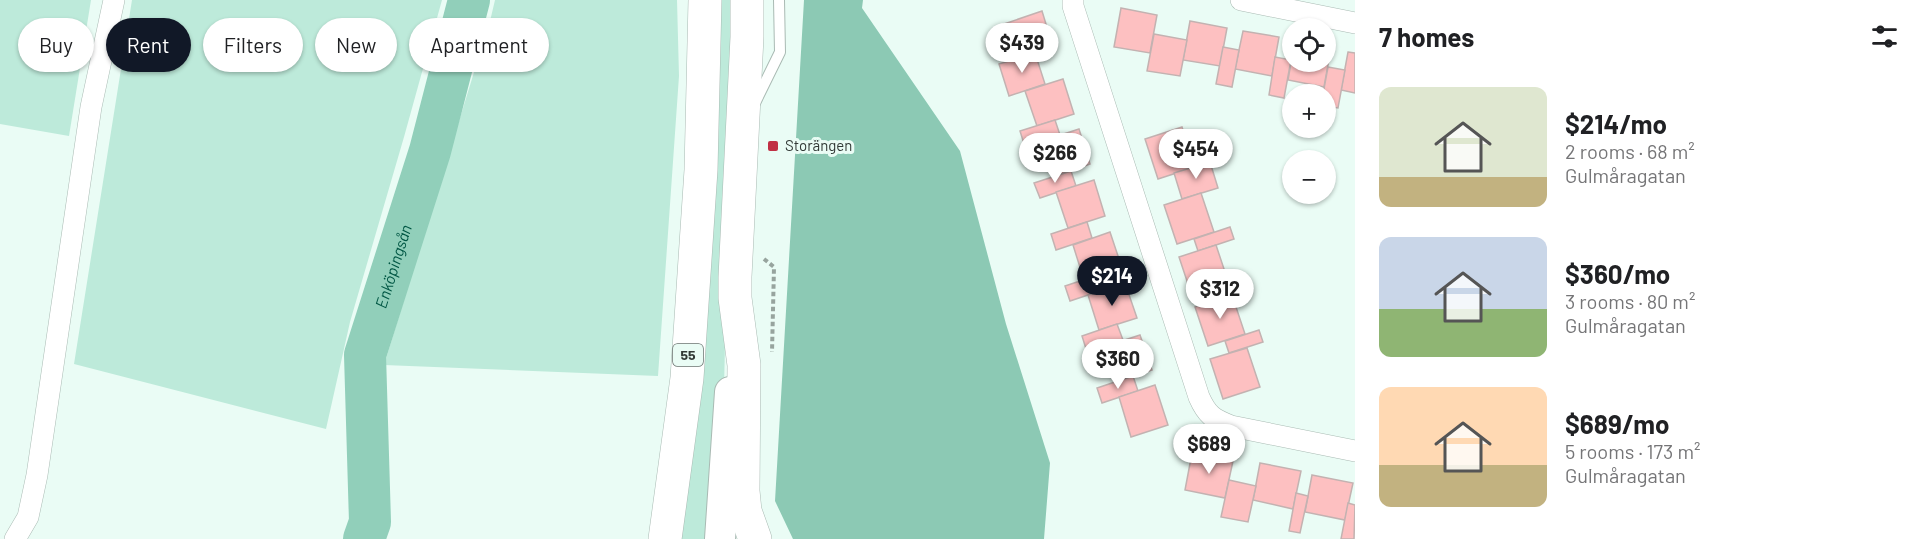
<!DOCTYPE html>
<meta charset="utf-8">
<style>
:root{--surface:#fff;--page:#f2f2f2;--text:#202124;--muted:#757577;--accent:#111827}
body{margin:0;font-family:Barlow,sans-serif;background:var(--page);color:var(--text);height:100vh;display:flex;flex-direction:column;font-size:22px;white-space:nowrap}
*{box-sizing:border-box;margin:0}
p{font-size:20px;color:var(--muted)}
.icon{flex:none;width:33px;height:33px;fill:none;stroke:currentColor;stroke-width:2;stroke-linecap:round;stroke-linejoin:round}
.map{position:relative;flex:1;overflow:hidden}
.sheet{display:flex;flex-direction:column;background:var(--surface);width:570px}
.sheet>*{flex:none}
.top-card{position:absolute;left:18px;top:18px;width:570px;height:54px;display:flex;gap:12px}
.fabs{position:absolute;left:1282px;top:18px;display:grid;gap:12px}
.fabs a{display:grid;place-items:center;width:54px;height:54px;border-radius:50%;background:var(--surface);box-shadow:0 2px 4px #0004;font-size:30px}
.price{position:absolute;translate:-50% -51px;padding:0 14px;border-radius:21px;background:#fff;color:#222;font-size:20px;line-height:39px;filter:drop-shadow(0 2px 3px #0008)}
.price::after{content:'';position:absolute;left:50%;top:36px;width:18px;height:14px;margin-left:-9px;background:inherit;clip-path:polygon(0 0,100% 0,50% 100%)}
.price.on{background:var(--accent);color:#fff}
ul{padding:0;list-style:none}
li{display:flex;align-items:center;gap:18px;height:150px;padding:0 24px}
li span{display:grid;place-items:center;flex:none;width:168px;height:120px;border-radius:12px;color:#555}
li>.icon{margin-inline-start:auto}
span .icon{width:72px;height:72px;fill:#fffc;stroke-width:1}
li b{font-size:26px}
h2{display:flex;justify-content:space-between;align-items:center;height:72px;padding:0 24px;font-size:26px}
.pill{padding:0 21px;border-radius:27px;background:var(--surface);box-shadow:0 2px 4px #0004;font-size:21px;line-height:54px}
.pill.on{background:var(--accent);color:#fff}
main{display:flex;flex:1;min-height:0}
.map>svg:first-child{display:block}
.green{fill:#bdeada}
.forest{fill:#8cc9b4}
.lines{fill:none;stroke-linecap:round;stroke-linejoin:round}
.river{stroke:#91cfba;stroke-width:42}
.building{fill:#fdc0c1;stroke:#c3b2b1;stroke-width:1.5}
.lane-casing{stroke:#a9bab3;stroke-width:12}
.street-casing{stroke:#a9bab3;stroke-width:22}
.secondary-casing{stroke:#a9bab3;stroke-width:32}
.primary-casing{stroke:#a9bab3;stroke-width:34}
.path{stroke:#97a49e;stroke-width:4;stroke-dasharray:4.5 3;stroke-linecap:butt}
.lane{stroke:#fff;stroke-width:10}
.street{stroke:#fff;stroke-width:21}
.secondary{stroke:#fff;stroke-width:30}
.primary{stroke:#fff;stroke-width:33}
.poi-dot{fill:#c03044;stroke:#eafcf5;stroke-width:2}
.labels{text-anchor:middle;stroke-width:6;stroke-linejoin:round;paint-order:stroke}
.shield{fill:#eafcf5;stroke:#68736f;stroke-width:1.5}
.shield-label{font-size:14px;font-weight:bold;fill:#313835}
.poi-label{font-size:15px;fill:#313835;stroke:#eafcf5;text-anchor:start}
.water-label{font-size:16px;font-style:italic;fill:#005744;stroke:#eafcf5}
</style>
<main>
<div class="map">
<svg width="1355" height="539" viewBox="0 0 1355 539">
<rect width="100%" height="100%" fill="#eafcf5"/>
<g class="green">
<path d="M0,0H91L69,136L0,124Z"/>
<path d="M132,0H442L404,137L350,322L326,429L74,364Z"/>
<path d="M495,0H677L679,76L658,376L384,365L491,17Z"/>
<path d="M718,0H730L731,75L723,434L711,539H679Z"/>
</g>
<path class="forest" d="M804,0H863L862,8L960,151L1006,324L1050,463L1044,539H793L775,501Z"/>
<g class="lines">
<path class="river" id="s1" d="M364,539L370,522L365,355L430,151L469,0"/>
</g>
<g class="building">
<path d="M1121,8L1157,15L1150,53L1114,47Z"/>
<path d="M1042,11L1053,47L1016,59L1004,24Z"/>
<path d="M1190,21L1227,28L1220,66L1183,60Z"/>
<path d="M1243,31L1279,37L1272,76L1235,69Z"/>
<path d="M1154,34L1187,40L1180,76L1147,71Z"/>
<path d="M1223,47L1239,50L1232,87L1216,84Z"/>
<path d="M1326,47L1331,48L1324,87L1288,80L1293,51V62H1326Z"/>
<path d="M1348,52L1355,53V93L1341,90Z"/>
<path d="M1035,53L1045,84L1009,96L999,64Z"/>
<path d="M1275,57L1291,60L1284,98L1269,95Z"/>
<path d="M1328,67L1345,70L1338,108L1326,106V94H1323Z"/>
<path d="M1063,79L1074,114L1037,126L1025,91Z"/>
<path d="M1055,120L1060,135L1025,147L1020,131Z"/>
<path d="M1182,127L1195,167L1158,179L1145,139Z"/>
<path d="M1079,129L1090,164L1053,177L1042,141Z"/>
<path d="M1210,162L1218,188L1182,199L1174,173Z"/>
<path d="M1071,171L1076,186L1040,198L1034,183Z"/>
<path d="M1094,180L1105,216L1068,228L1056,192Z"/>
<path d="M1201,193L1214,232L1177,244L1164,205Z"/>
<path d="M1087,222L1092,238L1056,250L1051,234Z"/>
<path d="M1230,227L1234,239L1198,251L1194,239Z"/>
<path d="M1110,232L1122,268L1084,280L1073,245Z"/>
<path d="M1216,245L1229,284L1192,296L1179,257Z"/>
<path d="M1101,274L1106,289L1070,301L1065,286Z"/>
<path d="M1243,280L1246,290L1214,301L1211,290Z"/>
<path d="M1125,283L1137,318L1099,330L1088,295Z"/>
<path d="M1232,295L1245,334L1208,346L1195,307Z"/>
<path d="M1117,324L1123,340L1087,352L1082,336Z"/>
<path d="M1259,330L1263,342L1229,353L1225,341Z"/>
<path d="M1140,335L1152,370L1114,382L1103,347Z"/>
<path d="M1247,348L1260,387L1223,399L1210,359Z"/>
<path d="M1133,376L1138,391L1102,403L1097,388Z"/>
<path d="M1155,385L1168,425L1131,437L1119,397Z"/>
<path d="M1192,453L1233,461L1225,498L1185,490Z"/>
<path d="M1260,463L1301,471L1293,509L1253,500Z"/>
<path d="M1312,475L1353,483L1345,520L1305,512Z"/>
<path d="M1229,480L1256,486L1248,522L1221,517Z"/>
<path d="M1296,493L1308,496L1300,533L1289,531Z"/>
<path d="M1348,503L1355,505L1354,539H1341Z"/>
</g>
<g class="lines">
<g class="lane-casing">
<path id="lane" d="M755,103L780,52L779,0"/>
</g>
<g class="street-casing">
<g id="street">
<path d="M1073,0V6L1199,397C1207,415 1213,419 1231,426L1355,451"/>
<path d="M1241,0L1355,23"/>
<path d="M15,539L28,517L37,475L91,107L114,0"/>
</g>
</g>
<g class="secondary-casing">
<path id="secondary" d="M720,539L730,392"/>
</g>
<g class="primary-casing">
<g id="primary">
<path d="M747,0V37L735,277V298L744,365L743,491L745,511L755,539"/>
<path d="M665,539L687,378L701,170L705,0"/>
</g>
</g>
<path class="path" d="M764,259L774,267L772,352"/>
<use href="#lane" class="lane"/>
<use href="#street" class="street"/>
<use href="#secondary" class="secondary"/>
<use href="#primary" class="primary"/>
</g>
<rect class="poi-dot" x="767" y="140" width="12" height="12" rx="3"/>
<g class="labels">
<rect class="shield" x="673" y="344" width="30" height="22" rx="4.5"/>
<g class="shield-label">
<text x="688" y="360">55</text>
</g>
<g class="poi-label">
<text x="785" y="151">Storängen</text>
</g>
<g class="water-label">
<text dy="6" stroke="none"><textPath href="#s1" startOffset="278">Enköpingsån</textPath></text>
</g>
</g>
</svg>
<div class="fabs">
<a><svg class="icon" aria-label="locate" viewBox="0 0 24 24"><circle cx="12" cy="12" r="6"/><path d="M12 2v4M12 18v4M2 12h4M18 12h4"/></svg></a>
<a>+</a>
<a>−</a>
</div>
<b class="price" style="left:1022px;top:74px">$439</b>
<b class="price" style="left:1196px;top:180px">$454</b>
<b class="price" style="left:1055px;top:184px">$266</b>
<b class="price on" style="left:1112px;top:307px">$214</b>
<b class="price" style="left:1220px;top:320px">$312</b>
<b class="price" style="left:1118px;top:390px">$360</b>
<b class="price" style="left:1209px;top:475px">$689</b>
<div class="top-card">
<a class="pill">Buy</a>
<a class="pill on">Rent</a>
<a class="pill">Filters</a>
<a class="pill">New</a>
<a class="pill">Apartment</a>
</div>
</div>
<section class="sheet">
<h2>7 homes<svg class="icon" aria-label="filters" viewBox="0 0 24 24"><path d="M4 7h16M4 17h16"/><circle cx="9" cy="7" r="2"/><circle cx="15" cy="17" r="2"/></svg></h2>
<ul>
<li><span style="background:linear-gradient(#dfe7d0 75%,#c2b280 0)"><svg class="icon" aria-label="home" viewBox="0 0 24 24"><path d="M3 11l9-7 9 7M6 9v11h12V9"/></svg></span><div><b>$214/mo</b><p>2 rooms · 68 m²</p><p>Gulmåragatan</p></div></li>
<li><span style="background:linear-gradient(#c9d6e8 60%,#8fb573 0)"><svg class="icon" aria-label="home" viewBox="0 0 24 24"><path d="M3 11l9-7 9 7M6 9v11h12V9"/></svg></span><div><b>$360/mo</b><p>3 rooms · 80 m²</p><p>Gulmåragatan</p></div></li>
<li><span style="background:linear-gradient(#ffd9b3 65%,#c2b280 0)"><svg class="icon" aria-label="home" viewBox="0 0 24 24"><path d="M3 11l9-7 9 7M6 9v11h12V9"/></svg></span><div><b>$689/mo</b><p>5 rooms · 173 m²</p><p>Gulmåragatan</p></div></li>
</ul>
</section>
</main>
